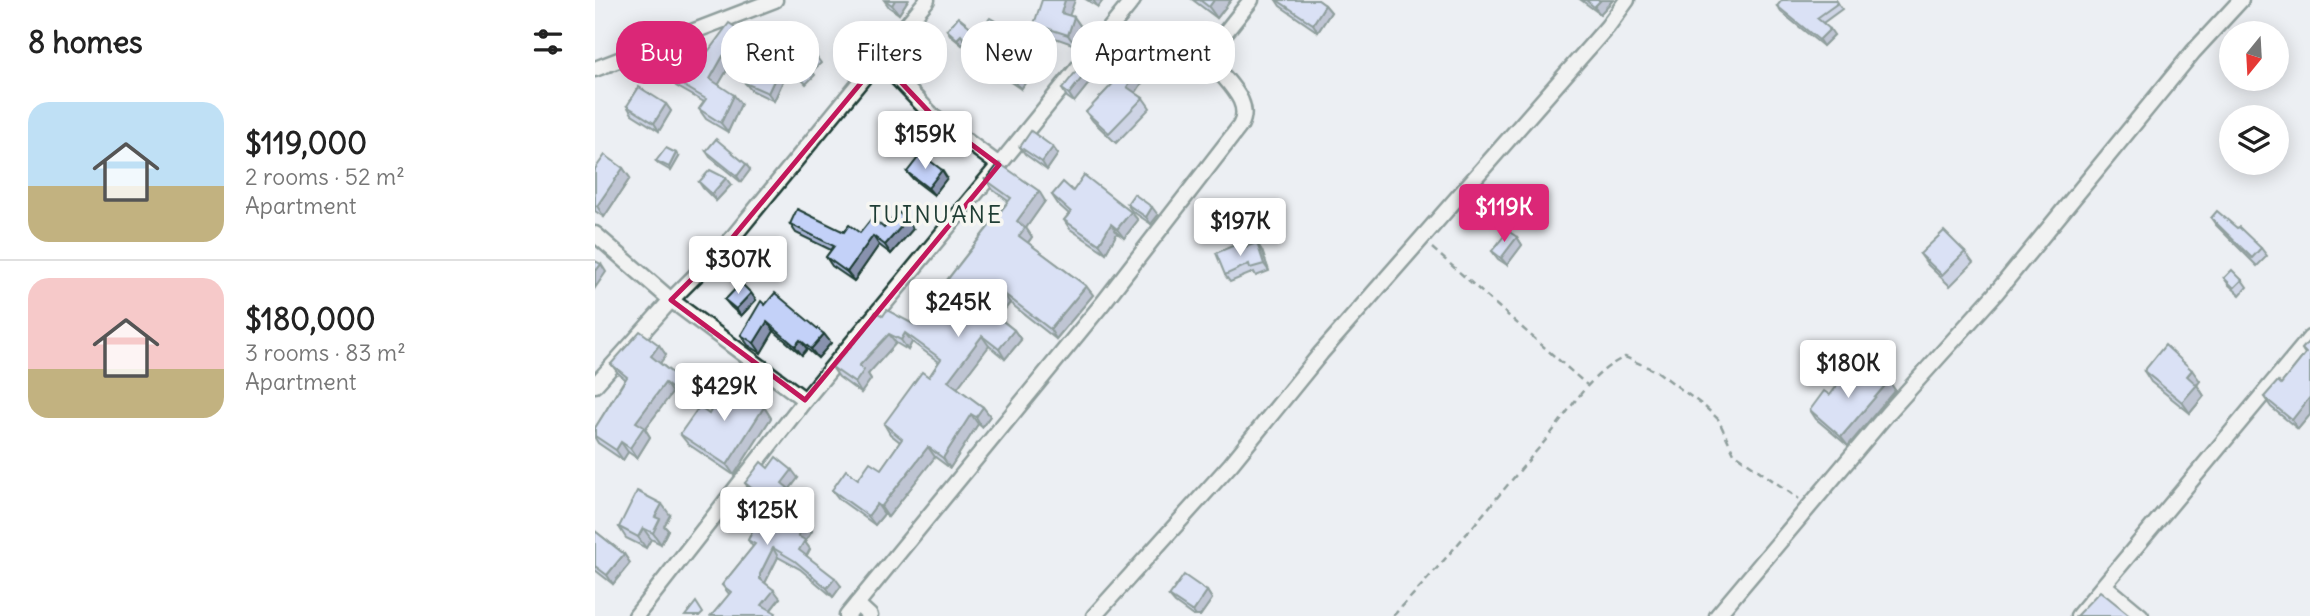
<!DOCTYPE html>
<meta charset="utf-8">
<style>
:root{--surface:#fff;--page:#f6f6f6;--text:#222;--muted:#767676;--line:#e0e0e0;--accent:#db2777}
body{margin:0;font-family:Delius,sans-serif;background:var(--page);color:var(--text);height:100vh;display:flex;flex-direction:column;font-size:26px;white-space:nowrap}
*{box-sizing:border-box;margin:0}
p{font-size:23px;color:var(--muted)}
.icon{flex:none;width:38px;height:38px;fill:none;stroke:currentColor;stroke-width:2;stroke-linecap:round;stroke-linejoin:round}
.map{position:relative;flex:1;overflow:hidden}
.sheet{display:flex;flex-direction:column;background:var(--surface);width:595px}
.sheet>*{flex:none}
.guide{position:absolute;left:21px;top:21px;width:665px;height:63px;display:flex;gap:14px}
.needle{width:46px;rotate:198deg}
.buttons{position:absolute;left:1624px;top:21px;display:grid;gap:14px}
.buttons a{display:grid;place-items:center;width:70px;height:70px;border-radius:50%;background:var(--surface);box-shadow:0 4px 18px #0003;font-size:35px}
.price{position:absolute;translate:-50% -60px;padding:0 16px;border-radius:7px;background:#fff;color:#222;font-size:23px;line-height:46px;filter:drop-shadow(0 2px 4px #0008)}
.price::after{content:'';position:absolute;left:50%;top:42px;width:21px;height:16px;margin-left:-10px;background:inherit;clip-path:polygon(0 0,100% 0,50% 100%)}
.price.selected{background:var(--accent);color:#fff}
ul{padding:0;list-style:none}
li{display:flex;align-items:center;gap:21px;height:175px;padding:0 28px}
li+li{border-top:2px solid var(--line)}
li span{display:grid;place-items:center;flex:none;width:196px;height:140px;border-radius:21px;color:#555}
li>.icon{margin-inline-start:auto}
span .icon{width:84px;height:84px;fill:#fffc;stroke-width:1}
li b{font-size:30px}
h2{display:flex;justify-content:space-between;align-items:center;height:84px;padding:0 28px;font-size:30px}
.chip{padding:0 24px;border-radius:28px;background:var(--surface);box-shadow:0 4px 18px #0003;font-size:24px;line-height:63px}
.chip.selected{background:var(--accent);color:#fff}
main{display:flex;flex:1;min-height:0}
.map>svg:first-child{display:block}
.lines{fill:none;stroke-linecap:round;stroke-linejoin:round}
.minor-casing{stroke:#1f3d34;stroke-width:19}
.path{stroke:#1f3d34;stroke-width:2.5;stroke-dasharray:7 5;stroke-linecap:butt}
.minor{stroke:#f6f6f2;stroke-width:14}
.wall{fill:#a8b4d5;stroke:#1f3d34;stroke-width:2}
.shaded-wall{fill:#8892ae;stroke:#1f3d34;stroke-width:2}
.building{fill:#c3d1f8;stroke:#1f3d34;stroke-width:2}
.marked{fill:none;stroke:#c2185b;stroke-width:5;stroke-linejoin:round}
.labels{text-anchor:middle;stroke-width:7;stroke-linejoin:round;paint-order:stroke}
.quarter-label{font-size:24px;letter-spacing:2px;fill:#1f3d34;stroke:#f6f6f2}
</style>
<main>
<section class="sheet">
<h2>8 homes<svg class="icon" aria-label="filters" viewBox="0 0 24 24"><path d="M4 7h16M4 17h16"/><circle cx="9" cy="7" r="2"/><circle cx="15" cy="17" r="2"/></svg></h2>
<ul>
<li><span style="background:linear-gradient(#bfe0f5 60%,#c2b280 0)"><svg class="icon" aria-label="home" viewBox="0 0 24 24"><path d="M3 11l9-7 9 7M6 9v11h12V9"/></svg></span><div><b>$119,000</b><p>2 rooms · 52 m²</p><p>Apartment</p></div></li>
<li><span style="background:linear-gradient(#f6c9c9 65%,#c2b280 0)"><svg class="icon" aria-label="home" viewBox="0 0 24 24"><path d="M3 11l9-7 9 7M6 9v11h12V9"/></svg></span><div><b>$180,000</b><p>3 rooms · 83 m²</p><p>Apartment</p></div></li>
</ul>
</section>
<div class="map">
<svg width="1715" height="616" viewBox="0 0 1715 616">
<rect width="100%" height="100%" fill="#eceff3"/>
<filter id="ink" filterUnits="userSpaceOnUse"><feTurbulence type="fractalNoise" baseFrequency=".0143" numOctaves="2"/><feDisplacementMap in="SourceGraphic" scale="14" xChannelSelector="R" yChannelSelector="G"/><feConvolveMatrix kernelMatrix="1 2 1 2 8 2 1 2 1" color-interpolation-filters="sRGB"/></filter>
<g filter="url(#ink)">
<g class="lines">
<g class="minor-casing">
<g id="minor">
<path d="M0,69L180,0"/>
<path d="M404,165L538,0"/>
<path d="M0,234L76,300L210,400L404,165L337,115L285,60"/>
<path d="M0,385L76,300L133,243L332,0"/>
<path d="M1510,586L1546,616"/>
<path d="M262,604L275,616"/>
<path d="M41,616L210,400"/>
<path d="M252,616L508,303L645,126C659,101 629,81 616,60L618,48L656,0"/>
<path d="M499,616L636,464L726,353L1013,26L1032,0"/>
<path d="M1122,616L1292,414L1400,294L1598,52L1646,0"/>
<path d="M1483,616L1715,338"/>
</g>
</g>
<g class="path">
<path d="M837,248L992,385"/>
<path d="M798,616C852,560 899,500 950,441C975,411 993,374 1030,357L1063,372L1110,407L1123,419L1139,453L1204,499"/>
</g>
<use href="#minor" class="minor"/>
</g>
<g class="wall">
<path d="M289,0H313L304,14L294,7Z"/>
<path d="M492,0H508L503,7Z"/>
<path d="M598,0H636L622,18Z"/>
<path d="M681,0H723L730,5L736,12L723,32L685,6Z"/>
<path d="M986,0H1018L1005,14Z"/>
<path d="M1241,0L1247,9L1228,23L1239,35L1228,46L1186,12L1182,6Z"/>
<path d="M474,16L479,17L486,27L480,45L446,33L439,24Z"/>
<path d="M414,29L418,35L410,49L433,65L438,71L426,89L392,66L370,41L367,45L356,36L352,30L383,33Z"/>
<path d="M158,44L140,70L135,65L123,85L146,104L133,132L111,119L104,109L109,102L81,86L74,77L93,70L112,53Z"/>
<path d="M220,55L226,63L217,71L220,75L211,84L194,66L188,59Z"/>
<path d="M496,55L556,69L540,93L548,98L555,108L521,143L498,121L491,112L524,78L503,65Z"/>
<path d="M503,72L479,102L472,97L467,89Z"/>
<path d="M182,74L188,81L179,101L156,90L150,83Z"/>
<path d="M71,104L76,111L64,131L37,114L32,106Z"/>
<path d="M425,147L463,154L452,170L430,154Z"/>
<path d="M111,151L151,164L155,170L146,182L115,157Z"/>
<path d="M84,157L76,171L64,164L61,161Z"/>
<path d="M28,168L35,178L9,217L0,211V169Z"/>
<path d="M312,172L352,178L339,195L318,179Z"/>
<path d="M391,180L450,201L431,228L437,237L433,243L491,286L498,295L461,339L415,303L403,317L419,330L426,340L410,359L394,346L362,388L388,407L395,416L387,427L383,424L355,468L340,457L293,517L289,514L280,525L244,499L237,490L286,469L305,442L295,434L289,424L334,377L344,362L317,342L313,350L301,343L273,374L276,379L266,393L244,377L237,367L288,316L318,324L413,201L398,190Z"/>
<path d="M104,182L136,185L121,201L108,188Z"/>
<path d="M478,191L536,212L543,220L529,238L522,233L511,253L475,229L469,220L474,214L463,204L457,195Z"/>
<path d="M532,204L563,215L556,224L537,211Z"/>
<path d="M1616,218L1666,248L1672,256L1662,266L1621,225Z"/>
<path d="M195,224L265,233L289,228L318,229L296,254L284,245L259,281L237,266L231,257L236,250L201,233Z"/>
<path d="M922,237L927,245L912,265L903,259L897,251Z"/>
<path d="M662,243L667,251L674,271L661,276L659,272L635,282L630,275L642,244L646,249Z"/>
<path d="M1370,252L1378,263L1355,286L1333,265L1325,254Z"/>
<path d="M1629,278L1647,280L1652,287L1645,295L1634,285Z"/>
<path d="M156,293L161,300L146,316L136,307L130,300Z"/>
<path d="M170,305L229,334L236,343L223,358L212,349L207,355L179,331L166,353L153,345L146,335Z"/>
<path d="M1715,340V415L1703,429L1676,407L1669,397L1686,384L1710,354L1707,349Z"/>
<path d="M64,345L71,355L65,363L93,386L100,396L92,405L77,393L50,429L55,437L42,458L33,452L28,460L3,443L0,438V428L30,379L23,373L16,364Z"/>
<path d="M1549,371L1605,381L1602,385L1609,396L1595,413L1556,382Z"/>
<path d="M1278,380L1300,390L1253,446L1221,419L1215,410L1235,395Z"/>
<path d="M162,404L169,407L176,418L139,475L93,444L85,434L114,414Z"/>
<path d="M173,468L203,478L194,490L199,496L189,509L217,531L210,542L215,549L211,556L246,586L238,597L205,569L183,557L170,583L185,598L176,610L134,594L127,585L158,547L153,540L172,504L156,491L150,483Z"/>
<path d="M75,515L69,526L73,530L66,544L56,539L51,548L31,538L24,527Z"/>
<path d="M0,531L29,554L35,563L18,584L0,570Z"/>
<path d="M612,591L617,599L605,616H598L580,603L574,596Z"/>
</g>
<g class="shaded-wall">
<path d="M300,0H313L304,14L297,5Z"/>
<path d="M470,0H480L472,22L466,13Z"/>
<path d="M498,0H508L503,7Z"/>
<path d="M619,0H636L622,18L614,7Z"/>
<path d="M1006,0H1018L1005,14L999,7Z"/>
<path d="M730,5L736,12L723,32L718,24Z"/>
<path d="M479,17L486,27L480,45L473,35Z"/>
<path d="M414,29L418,35L408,52L404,45Z"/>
<path d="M1235,29L1239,35L1228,46L1224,40Z"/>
<path d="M152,35L158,44L140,70L134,60Z"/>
<path d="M366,35L370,41L367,45L362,39Z"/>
<path d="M128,56L135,65L121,89L115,79Z"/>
<path d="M549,60L556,69L538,97L532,87Z"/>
<path d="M433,65L438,71L426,89L421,83Z"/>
<path d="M497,65L503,72L479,102L474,94Z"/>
<path d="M182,74L188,81L179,101L173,93Z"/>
<path d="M139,95L146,104L133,132L126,123Z"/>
<path d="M71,104L76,111L64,131L59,123Z"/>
<path d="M458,147L463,154L452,170L447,162Z"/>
<path d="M81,153L84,157L76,171L74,167Z"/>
<path d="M151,164L155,170L146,182L142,176Z"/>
<path d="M28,168L35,178L9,217L2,206Z"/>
<path d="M347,170L352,178L339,195L333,188Z"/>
<path d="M131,178L136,185L121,201L117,194Z"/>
<path d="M444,191L450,201L431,228L437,237L430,246L424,236L422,221Z"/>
<path d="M557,207L563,215L556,224L551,217Z"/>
<path d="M536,212L543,220L529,238L522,229Z"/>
<path d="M312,220L318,229L296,254L290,245Z"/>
<path d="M516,224L522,233L511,253L504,244Z"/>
<path d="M278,236L284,245L259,281L252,272Z"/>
<path d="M922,237L927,245L912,265L906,258Z"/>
<path d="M662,243L667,251L674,271L669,264Z"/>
<path d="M6,264L11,272L0,288V272Z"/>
<path d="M491,286L498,295L461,339L455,329Z"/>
<path d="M156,293L161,300L146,316L141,309Z"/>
<path d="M408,293L415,303L401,320L394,310Z"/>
<path d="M172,322L179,331L166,353L159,343Z"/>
<path d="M419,330L426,340L410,359L404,349Z"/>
<path d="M310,333L317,342L313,350L306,340Z"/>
<path d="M229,334L236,343L223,358L216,349Z"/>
<path d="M294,334L301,343L273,374L276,379L266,393L260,383L264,366Z"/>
<path d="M387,336L394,346L360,391L353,381Z"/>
<path d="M205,340L212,349L207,355L200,346Z"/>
<path d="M64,345L71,355L63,366L56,356Z"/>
<path d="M1597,370L1605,381L1602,385L1609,396L1595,413L1587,402L1592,376Z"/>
<path d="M1294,381L1300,390L1253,446L1246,437Z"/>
<path d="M70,383L77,393L50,429L55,437L42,458L35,448L41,422Z"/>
<path d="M93,386L100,396L92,405L85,395Z"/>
<path d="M155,394L163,404L153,398Z"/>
<path d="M1715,397V415L1703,429L1697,420Z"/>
<path d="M169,407L176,418L139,475L132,465Z"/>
<path d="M388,407L395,416L387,427L381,417Z"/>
<path d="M376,414L383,424L355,468L348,458Z"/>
<path d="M26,442L33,452L28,460L21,450Z"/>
<path d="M333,447L340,457L293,517L286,507Z"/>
<path d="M197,470L203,478L194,490L199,496L186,512L181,504L187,483Z"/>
<path d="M67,504L75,515L69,526L73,530L66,544L58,533L60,517Z"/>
<path d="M282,504L289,514L280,525L273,516Z"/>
<path d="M211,523L217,531L210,542L215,549L210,559L204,550L203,536Z"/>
<path d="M48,528L56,539L51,548L43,537Z"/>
<path d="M178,548L183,557L170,583L171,587L165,579V574Z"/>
<path d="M29,554L35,563L18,584L12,575Z"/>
<path d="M240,578L246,586L238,597L232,588Z"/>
<path d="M179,590L185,598L173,613L167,605Z"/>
<path d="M612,591L617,599L605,616H601L598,612Z"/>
</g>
<g class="building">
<path d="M290,0H300L297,5Z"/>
<path d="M447,0H470L466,13L479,17L473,35L439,24Z"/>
<path d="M605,0H619L614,7Z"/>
<path d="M682,0H723L730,5L718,24Z"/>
<path d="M991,0H1006L999,7Z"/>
<path d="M1187,0H1241L1243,3L1222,18L1235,29L1224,40L1182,6Z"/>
<path d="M363,17L383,33L395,18L414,29L404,45L433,65L421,83L387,60L366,35L362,39L352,30Z"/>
<path d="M134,23L152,35L134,60L128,56L115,79L139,95L126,123L104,109L111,99L74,77L83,63L93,70L106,49L112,53Z"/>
<path d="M508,37L542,59L545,56L549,60L532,87L548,98L514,133L491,112L527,74L496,55Z"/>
<path d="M207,41L220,55L211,64L215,68L206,77L188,59Z"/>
<path d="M491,59L497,65L474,94L467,89Z"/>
<path d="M159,63L182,74L173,93L150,83Z"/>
<path d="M44,87L71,104L59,123L32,106Z"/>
<path d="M436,131L458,147L447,162L425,147Z"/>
<path d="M121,139L151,164L142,176L111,151Z"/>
<path d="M71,148L81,153L74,167L61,161Z"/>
<path d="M326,154L347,170L333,188L312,172Z"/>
<path d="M10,155L28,168L2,206L0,205V169Z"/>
<path d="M404,163L444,191L422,221L430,228L424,236L491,286L455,329L408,293L394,310L419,330L404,349L387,336L353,381L388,407L381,417L376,414L348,458L333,447L286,507L282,504L273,516L237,490L251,470L263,479L275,462L286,469L307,439L289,424L327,372L334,377L346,359L310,333L306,340L294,334L264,366L269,370L260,383L237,367L270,331L281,312L288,316L292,310L318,324L416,198L391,180Z"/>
<path d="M115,170L131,178L117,194L104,182Z"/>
<path d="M489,175L536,212L522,229L516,224L504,244L469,220L476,212L457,195L468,182L478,191Z"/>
<path d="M539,194L557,207L551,217L532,204Z"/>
<path d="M202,209L249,232L254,225L265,233L277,218L289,228L303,212L312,220L290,245L278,236L252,272L231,257L239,246L195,224Z"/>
<path d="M1622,211L1642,228L1644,227L1666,248L1657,258L1616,218Z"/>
<path d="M913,231L922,237L906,258L897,251Z"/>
<path d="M1349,231L1370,252L1347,275L1325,254Z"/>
<path d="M662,243L669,264L655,268L654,264L630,275L621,253L642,244L644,249Z"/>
<path d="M0,261L6,264L0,272Z"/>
<path d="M1637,270L1647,280L1639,288L1629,278Z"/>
<path d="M146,283L156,293L141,309L130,300Z"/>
<path d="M180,293L229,334L216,349L205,340L200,346L172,322L159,343L146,335L166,301L170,305Z"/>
<path d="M45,331L64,345L56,356L93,386L85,395L70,383L41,422L49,427L35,448L26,442L21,450L0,436V428L32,377L16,364Z"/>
<path d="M1715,340V397L1697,420L1669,397L1683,381L1686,384L1711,353L1707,349Z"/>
<path d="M1570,345L1597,370L1592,376L1602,385L1587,402L1549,371Z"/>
<path d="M1257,366L1278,380L1284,373L1294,381L1246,437L1215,410L1229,391L1235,395Z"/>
<path d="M132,381L155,394L153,398L169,407L132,465L85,434L104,407L114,414Z"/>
<path d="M181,457L197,470L187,483L193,488L181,504L211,523L203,536L210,540L204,550L240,578L232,588L200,561L178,548L165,574V579L179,590L167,605L181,613L179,616H116L136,592L127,585L160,544L153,540L173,501L150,483L166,462L173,468Z"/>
<path d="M42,491L67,504L60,517L65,519L58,533L48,528L43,537L24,527Z"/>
<path d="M0,531L29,554L12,575L0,566Z"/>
<path d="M589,575L612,591L598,612L574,596Z"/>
<path d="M1505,591L1536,616H1481Z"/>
<path d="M101,602L108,613L105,616H90Z"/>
</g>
</g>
<path d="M0 0H1715V616H0ZM285,60L337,115L404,165L210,400L76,300L133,243Z" fill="#eceff3" fill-opacity=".55" fill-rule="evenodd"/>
<path class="marked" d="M285,60L337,115L404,165L210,400L76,300L133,243Z"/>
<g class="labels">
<g class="quarter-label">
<text x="341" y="223">TUINUANE</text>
</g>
</g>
</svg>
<div class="buttons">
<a><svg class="needle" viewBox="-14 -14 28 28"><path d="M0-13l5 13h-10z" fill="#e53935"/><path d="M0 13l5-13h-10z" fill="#767676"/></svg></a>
<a><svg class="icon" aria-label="layers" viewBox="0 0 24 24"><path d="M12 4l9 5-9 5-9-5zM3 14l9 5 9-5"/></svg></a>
</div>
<b class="price" style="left:330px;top:171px">$159K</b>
<b class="price selected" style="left:909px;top:244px">$119K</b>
<b class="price" style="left:645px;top:258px">$197K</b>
<b class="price" style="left:143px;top:296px">$307K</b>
<b class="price" style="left:363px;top:339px">$245K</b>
<b class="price" style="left:1253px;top:400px">$180K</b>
<b class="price" style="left:129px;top:423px">$429K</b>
<b class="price" style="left:172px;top:547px">$125K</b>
<div class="guide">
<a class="chip selected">Buy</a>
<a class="chip">Rent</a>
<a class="chip">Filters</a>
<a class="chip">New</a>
<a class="chip">Apartment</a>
</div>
</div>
</main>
